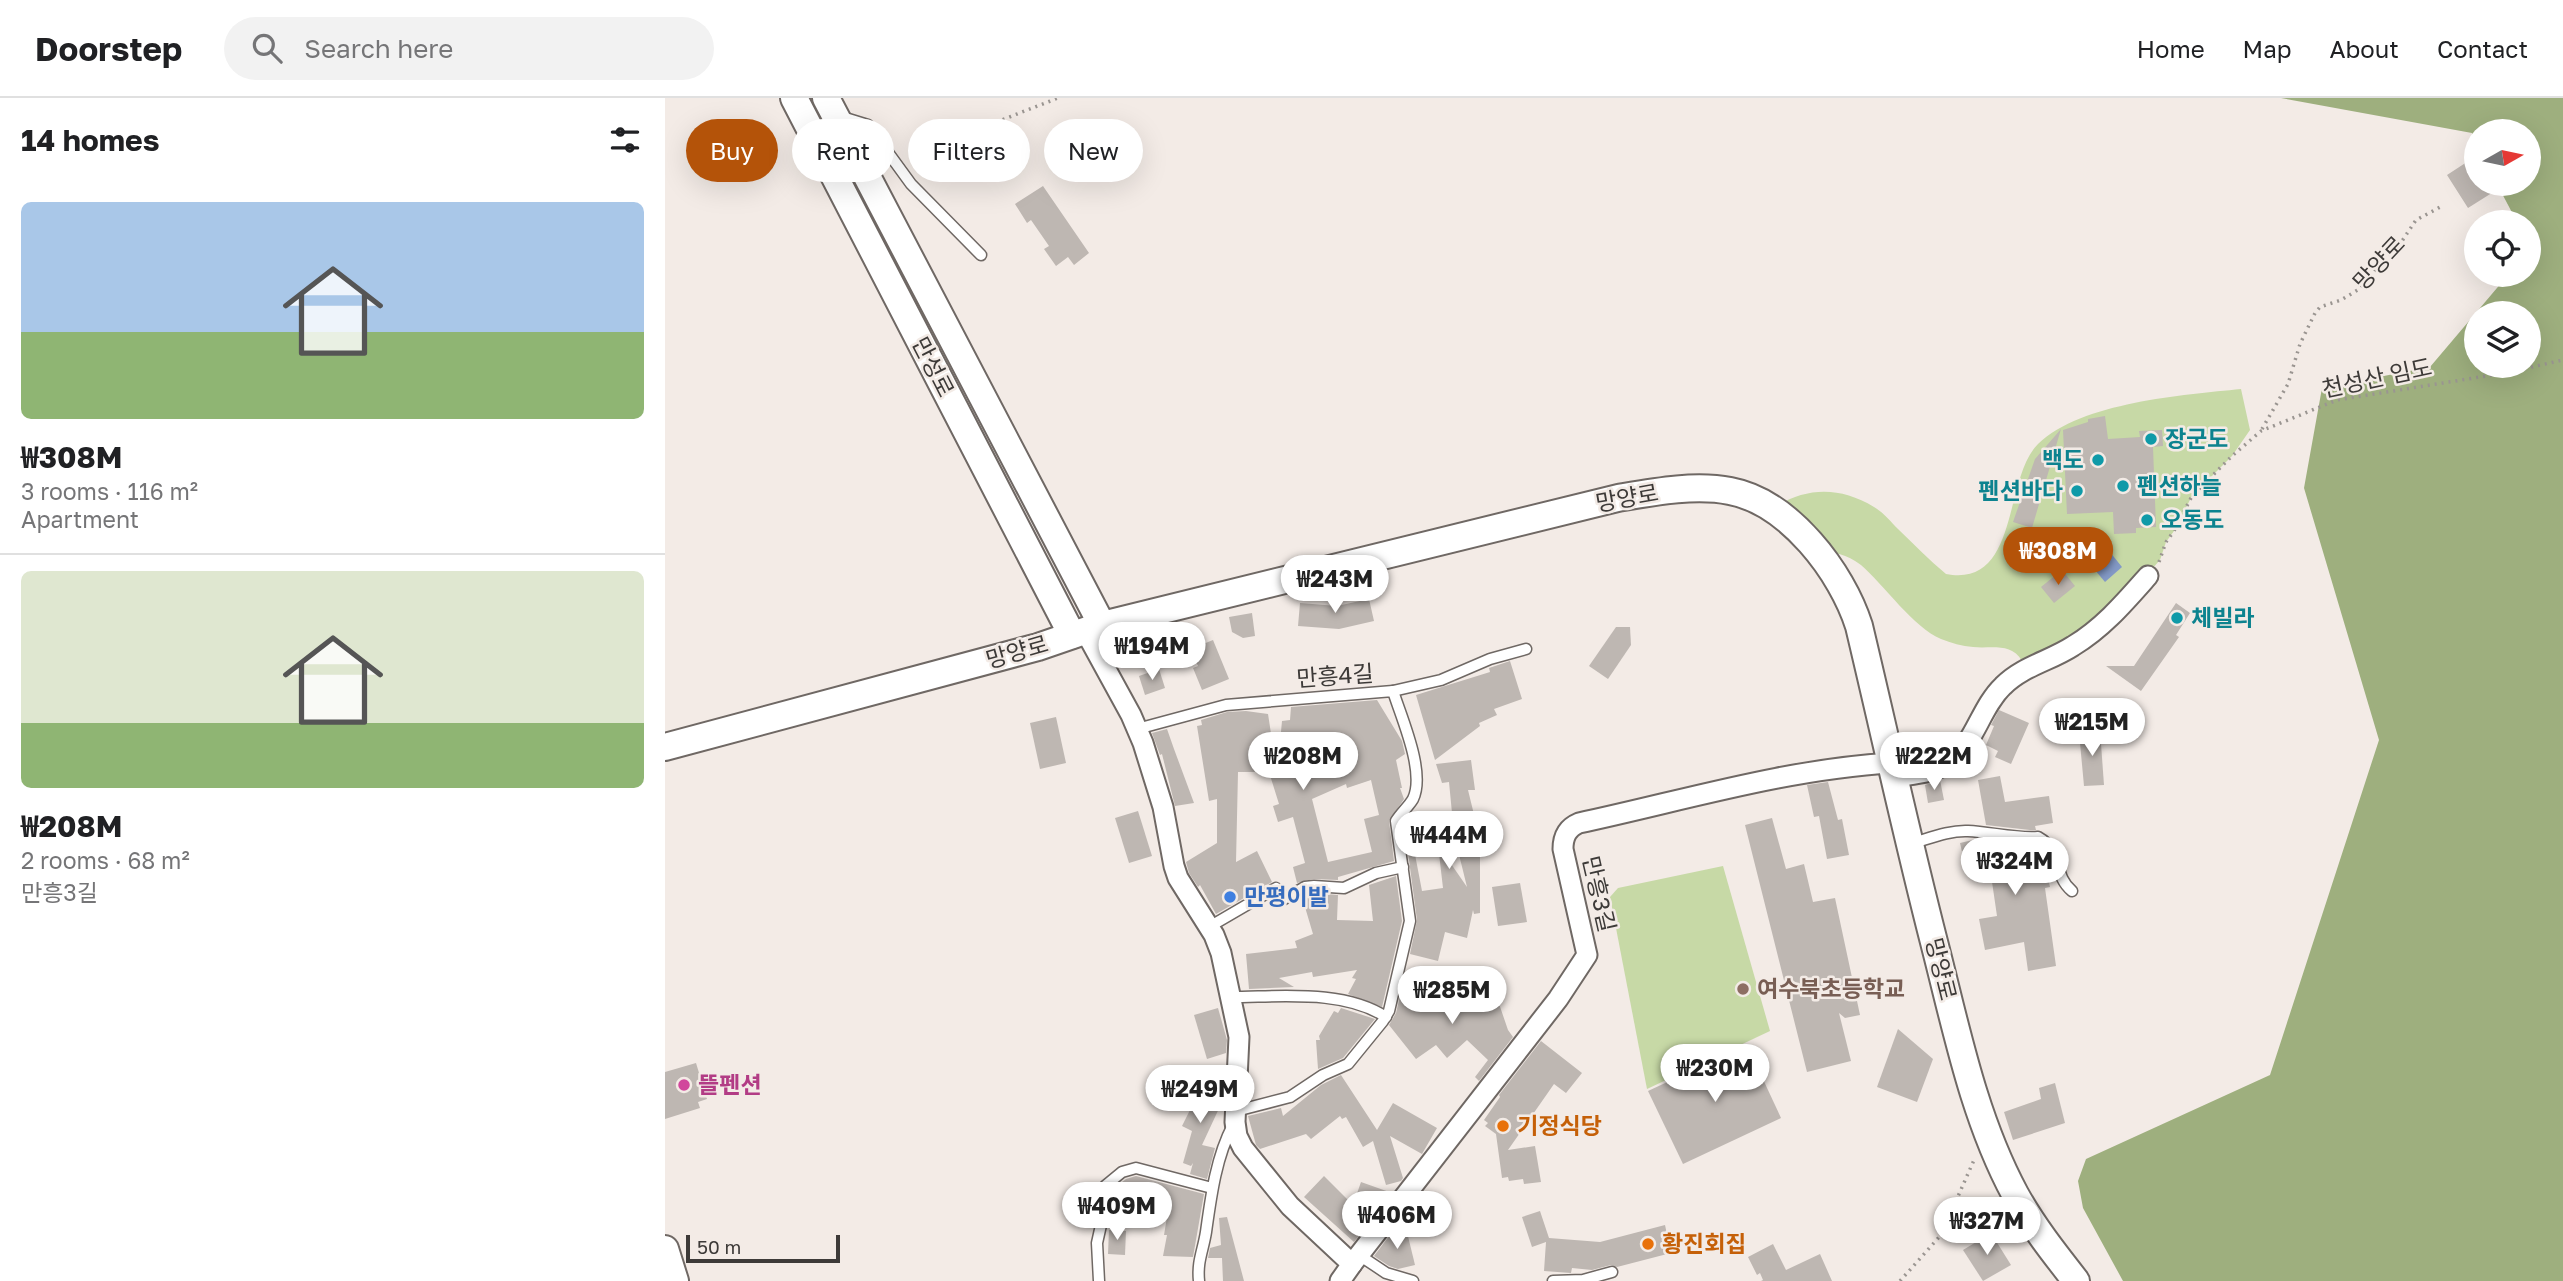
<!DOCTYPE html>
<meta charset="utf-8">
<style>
:root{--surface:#fff;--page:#f2f2f2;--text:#202124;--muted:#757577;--line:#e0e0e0;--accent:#b45309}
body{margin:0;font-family:"Golos Text","Noto Sans KR",sans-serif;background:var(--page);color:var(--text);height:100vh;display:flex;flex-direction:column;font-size:26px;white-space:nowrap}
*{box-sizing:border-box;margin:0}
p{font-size:23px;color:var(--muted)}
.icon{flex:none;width:38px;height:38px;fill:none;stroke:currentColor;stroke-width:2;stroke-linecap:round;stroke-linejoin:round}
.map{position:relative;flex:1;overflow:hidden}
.panel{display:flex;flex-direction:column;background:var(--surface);width:665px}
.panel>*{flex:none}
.hud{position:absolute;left:21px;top:21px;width:665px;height:63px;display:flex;gap:14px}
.needle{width:46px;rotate:81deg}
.controls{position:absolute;left:1799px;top:21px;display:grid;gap:14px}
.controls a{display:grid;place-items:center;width:77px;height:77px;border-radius:50%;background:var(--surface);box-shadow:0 7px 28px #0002;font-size:35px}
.scale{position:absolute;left:21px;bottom:18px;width:154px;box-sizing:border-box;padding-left:7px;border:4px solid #3d3a38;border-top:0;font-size:19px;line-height:24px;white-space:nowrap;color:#3d3a38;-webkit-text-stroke:5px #f3ebe6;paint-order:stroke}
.price{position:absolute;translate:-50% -60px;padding:0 16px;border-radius:24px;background:#fff;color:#222;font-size:23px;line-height:46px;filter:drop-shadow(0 2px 4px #0008)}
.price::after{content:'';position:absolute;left:50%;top:42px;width:21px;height:16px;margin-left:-10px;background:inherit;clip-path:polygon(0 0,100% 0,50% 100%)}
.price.selected{background:var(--accent);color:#fff}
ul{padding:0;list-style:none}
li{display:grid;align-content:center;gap:14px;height:371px;padding:0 21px}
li+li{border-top:2px solid var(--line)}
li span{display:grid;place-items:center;height:217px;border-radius:10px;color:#555}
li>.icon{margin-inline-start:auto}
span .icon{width:126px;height:126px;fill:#fffc;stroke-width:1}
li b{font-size:30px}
h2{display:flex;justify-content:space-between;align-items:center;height:84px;padding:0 21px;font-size:30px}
.tag{padding:0 24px;border-radius:32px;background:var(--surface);box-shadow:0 7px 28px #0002;font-size:24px;line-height:63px}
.tag.selected{background:var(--accent);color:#fff}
header{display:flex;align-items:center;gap:42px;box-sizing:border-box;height:98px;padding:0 35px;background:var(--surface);border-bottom:2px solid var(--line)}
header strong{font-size:33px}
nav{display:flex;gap:38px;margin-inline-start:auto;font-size:24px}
.search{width:490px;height:63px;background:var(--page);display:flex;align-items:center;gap:18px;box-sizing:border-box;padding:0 24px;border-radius:38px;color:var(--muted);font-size:26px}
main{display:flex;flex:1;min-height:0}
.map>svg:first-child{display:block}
.green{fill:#c7d9a6}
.forest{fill:#9eaf7e;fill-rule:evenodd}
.water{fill:#849ac7}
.building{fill:#beb7b2;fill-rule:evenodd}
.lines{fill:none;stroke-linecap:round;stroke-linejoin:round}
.lane-casing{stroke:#6f6864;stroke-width:13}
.street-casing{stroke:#6f6864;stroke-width:23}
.secondary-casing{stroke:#6f6864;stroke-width:30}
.path{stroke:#9a9591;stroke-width:3.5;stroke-dasharray:2 5;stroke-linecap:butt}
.lane{stroke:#fff;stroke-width:10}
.street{stroke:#fff;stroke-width:19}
.secondary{stroke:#fff;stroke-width:26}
.culture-dot{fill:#0f9aa8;stroke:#f3ebe6;stroke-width:2.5}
.shop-dot{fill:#3f7fe0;stroke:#f3ebe6;stroke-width:2.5}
.education-dot{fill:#8d6e63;stroke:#f3ebe6;stroke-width:2.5}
.hotel-dot{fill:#d1479c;stroke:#f3ebe6;stroke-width:2.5}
.food-dot{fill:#e8710a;stroke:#f3ebe6;stroke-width:2.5}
.labels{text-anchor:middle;stroke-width:5;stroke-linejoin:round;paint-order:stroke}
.street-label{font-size:23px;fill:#3d3a38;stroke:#f3ebe6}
.culture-label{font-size:23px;font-weight:bold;fill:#0d838f;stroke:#f3ebe6;text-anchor:start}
.shop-label{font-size:23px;font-weight:bold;fill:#366cbe;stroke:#f3ebe6;text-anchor:start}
.education-label{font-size:23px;font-weight:bold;fill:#785e54;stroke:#f3ebe6;text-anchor:start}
.hotel-label{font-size:23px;font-weight:bold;fill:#b23c85;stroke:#f3ebe6;text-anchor:start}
.food-label{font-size:23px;font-weight:bold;fill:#c56008;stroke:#f3ebe6;text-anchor:start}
</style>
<header>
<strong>Doorstep</strong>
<div class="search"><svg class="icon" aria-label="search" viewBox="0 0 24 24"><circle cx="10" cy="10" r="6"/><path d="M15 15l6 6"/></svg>Search here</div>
<nav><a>Home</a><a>Map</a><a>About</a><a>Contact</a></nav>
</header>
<main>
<section class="panel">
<h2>14 homes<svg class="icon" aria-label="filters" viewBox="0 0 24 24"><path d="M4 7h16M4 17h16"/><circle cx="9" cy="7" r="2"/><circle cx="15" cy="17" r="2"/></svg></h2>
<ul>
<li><span style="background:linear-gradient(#a9c7e8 60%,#8fb573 0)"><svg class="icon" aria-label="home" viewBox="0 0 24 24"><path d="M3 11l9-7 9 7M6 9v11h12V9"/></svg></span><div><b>₩308M</b><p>3 rooms · 116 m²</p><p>Apartment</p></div></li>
<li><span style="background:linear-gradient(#dfe7d0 70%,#8fb573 0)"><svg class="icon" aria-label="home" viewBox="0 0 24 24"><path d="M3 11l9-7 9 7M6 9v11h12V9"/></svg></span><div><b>₩208M</b><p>2 rooms · 68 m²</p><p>만흥3길</p></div></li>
</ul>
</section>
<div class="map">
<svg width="1898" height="1183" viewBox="0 0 1898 1183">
<rect width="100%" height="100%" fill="#f3ebe6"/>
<g class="green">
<path d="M1576,291L1585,332L1567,358L1527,398L1509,433L1501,444L1495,462L1434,530L1357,563C1346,544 1326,551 1308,549C1297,548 1286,545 1276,541C1249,530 1219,487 1196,467C1181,456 1170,454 1152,453L1107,411C1140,389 1174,388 1209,409C1218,414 1226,424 1233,431C1249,446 1264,462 1281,476C1355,490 1338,380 1373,346C1417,304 1518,297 1576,291Z"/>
<path d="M1058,768L1105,933L982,991L945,799L953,790Z"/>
</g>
<path class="forest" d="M1616,0H1898V1183H1458L1418,1110L1413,1083L1421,1061L1605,977L1714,642L1639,390L1657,290L1765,269L1843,177H1864V124H1852L1832,86H1864V33H1811V44L1807,35ZM1811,215H1864V268H1811Z"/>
<path class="water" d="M1432,438L1457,469L1440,484L1414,453Z"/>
<g class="building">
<path d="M1805,62L1811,72V86H1841L1803,110L1782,77Z"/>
<path d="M378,88L424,155L409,167L403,159L391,168L379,151L384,148L366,122L362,125L350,106Z"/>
<path d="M1440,318L1443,341L1475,339L1474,333L1497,332L1498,348L1488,349L1491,429L1471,430V435L1449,436L1448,414L1402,416L1398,332L1423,324V321Z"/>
<path d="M1396,331L1367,430L1348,424L1370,361Z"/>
<path d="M1397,472L1410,488L1389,505L1376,489Z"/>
<path d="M704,501L709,523L674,531L633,528L635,505L672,508Z"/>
<path d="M1511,505L1525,515L1511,537L1514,539L1476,593L1441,568H1469Z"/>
<path d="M587,515L590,538L578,540L567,534L564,519Z"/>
<path d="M951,529H965L966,547L943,581L924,568Z"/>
<path d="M548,542L564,581L537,592L528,570L533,568L526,551Z"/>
<path d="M845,563L857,601L829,611L832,617L814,625L815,628L770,662L751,597L825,574L824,570Z"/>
<path d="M494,571L500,590L480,597L474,578Z"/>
<path d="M712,602L737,643L740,656L731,662L737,690H735L739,701L724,723L729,763L673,779V782L648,781L632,785L628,769L640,765L628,719L613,724L608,708L614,706L604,674H573L571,764L592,753L607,784L551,816L535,787L533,789L524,775L521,764L552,745V701L544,703L532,628L537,627L536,622L562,614L581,613L603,616L609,655H614L617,623L625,622L626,609ZM706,682L714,717L699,721L707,754L663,764L647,701L681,686L682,690Z"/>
<path d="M1334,612L1364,625L1346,666L1330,659L1333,653L1321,647L1329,628L1326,627Z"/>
<path d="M391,619L401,665L375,671L365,625Z"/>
<path d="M502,631L509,651L529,705L510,708L497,656L495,657L487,635Z"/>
<path d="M1435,632L1439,687L1419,688L1414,634Z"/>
<path d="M806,662L810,692H803L815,741V815L809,816L808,812L802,840L780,834L773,863L745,856L752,822L739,725L743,720L757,793L778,790L773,747L802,789L785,720L787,715L784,684L777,685L771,666Z"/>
<path d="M1335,678L1340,704L1384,698L1388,725L1370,728L1371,732H1365L1321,727L1313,682Z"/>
<path d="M1275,682L1279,702L1263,705L1260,687Z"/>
<path d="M1163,684L1173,722L1177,721L1184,757L1162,761L1154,718L1149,719L1142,687Z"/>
<path d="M473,713L487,758L464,765L450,720Z"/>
<path d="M1107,720L1121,771L1139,766L1148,804L1170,800L1195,917L1180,920L1174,915L1186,963L1142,974L1080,727Z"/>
<path d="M1312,741L1371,747L1376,750L1385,789L1380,790L1391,868L1363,873L1359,844L1320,852L1314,821L1332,818L1326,777L1312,780L1311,774L1302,776L1295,745Z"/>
<path d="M731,778L737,823L717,909L683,896L691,881L687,880L692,872L648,879L647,874L614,880L629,889L584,891L581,856L632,850L630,843L648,836L637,799L649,795L673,797L672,822L708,823L704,787Z"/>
<path d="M855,785L862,824L833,828L827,789Z"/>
<path d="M830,894L843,932L848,939L814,983L810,979L823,962L802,942L782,960L771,947L751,961L724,927L731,915L735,898L763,897L769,904L774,900L783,910Z"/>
<path d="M553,910L562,942L561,955L542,961L529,917Z"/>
<path d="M676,910L710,921L678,960L653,971L651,942H655L654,938L669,913L673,915Z"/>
<path d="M1233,931L1268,961L1252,1004L1212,989Z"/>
<path d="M876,943L917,975L901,995L889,986L843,1052L870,1048L876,1084L859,1086L858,1081L844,1083L843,1079L837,1080L831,1036L820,1028L823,1025L819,1022L835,999L834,997Z"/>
<path d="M1082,947L1116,1020L1018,1066L983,993Z"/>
<path d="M31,965L42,1001L33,1004L35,1010L0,1021V974Z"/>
<path d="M507,973L557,997V1004L537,1047L550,1050L542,1081L525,1076L528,1065L526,1068L518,1065L527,1033L517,1028L531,1000L505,975Z"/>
<path d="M676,977L712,1032L728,1005L772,1030L757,1056L725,1038L738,1080L736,1083L721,1087L708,1043L698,1049L681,1019L677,1021L675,1018L646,1041L641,1036L595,1051L591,1047L583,1018L616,1010L618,1018L656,987Z"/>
<path d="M1390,985L1400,1025L1348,1042L1339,1014L1376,1001L1374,990Z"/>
<path d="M471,1078L539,1096L528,1159L498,1158L502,1137H499L505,1101L452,1088L461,1081Z"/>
<path d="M659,1078L688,1107L696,1084L727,1095L689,1144L639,1099Z"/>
<path d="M875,1113L884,1140L935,1144L1000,1127L1006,1155L952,1169L946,1167L927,1172L907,1170L906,1175L879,1173L881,1144L867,1149L857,1119Z"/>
<path d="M562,1119L570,1149L579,1183H558L557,1160H543L545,1150L556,1147L554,1120Z"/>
<path d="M741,1130L750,1167L733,1171L724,1168L709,1158L728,1133Z"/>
<path d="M444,1132L461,1133L460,1157L443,1156Z"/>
<path d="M1326,1135L1346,1167L1318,1183L1298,1152Z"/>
<path d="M1108,1146L1121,1172L1155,1156L1167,1183H1096L1098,1182L1095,1175L1092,1177L1083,1159Z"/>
</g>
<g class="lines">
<g class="lane-casing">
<g id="lane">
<path d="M177,19L203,27L246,86L316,157"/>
<path d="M728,593L776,582L825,561L861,551"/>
<path d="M472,631L561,607L728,593C736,619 761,674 748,701C744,708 736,715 731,723L745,823L724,913L718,923L683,966L658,977L625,999L571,1013"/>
<path d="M1245,746C1263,741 1284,732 1303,733C1325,734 1353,741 1373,739C1401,755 1386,775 1407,793"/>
<path d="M544,829L611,790L619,801L640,789L649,788L679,790L711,775L738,769"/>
<path d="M566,899C615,899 678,891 721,919"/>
<path d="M694,1157L721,1175L748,1183"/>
<path d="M434,1183L432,1145L438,1118L436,1104L440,1088L457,1074L471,1070L547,1090"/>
<path d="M534,1183C532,1163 538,1153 541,1134C546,1098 551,1059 568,1027"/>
<path d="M888,1183L918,1182L947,1174"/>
</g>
</g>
<g class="street-casing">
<g id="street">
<path d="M420,533L466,617L478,645L498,709L509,768L513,780L549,837L556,855L574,939L570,1024L572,1038L578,1050L625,1108L687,1166L675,1183"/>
<path d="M1230,679C1248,676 1271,675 1286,663C1310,644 1316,609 1338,588C1358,568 1385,563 1408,548C1438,530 1460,504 1483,478"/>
<path d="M687,1166L893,901L922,857L898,751C898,739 902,730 914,725C1017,703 1121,671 1227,665"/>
</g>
</g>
<g class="secondary-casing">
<g id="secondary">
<path d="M129,0L407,537"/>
<path d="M161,0L437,527"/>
<path d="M0,649L373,549L437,527L953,400C988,394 1030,386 1065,393C1124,404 1177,474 1194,528C1219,633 1242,739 1269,844C1291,929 1308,1018 1350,1096C1367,1127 1389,1155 1411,1183"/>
<path d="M0,1151L10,1183"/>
</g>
</g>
<g class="path">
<path d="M255,71L288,41L393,0"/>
<path d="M1597,331L1623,286L1635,246L1650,215L1655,209L1676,202L1696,190L1718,162L1735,146L1751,122L1779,107"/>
<path d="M1494,464L1501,444L1509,433L1527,398L1567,358L1596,333L1672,302L1840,275L1898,262"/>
<path d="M1235,1183L1276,1137L1309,1062"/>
</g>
<use href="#lane" class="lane"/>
<use href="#street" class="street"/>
<use href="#secondary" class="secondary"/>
</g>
<g class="culture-dot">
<circle cx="1486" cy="341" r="7"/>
<circle cx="1433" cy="362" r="7"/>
<circle cx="1458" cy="388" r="7"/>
<circle cx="1412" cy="393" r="7"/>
<circle cx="1482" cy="422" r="7"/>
<circle cx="1512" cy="520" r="7"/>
</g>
<circle class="shop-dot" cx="565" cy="799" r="7"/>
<circle class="education-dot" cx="1078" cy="891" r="7"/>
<circle class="hotel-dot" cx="19" cy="987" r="7"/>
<g class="food-dot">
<circle cx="838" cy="1028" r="7"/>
<circle cx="983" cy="1146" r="7"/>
</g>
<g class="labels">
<g class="street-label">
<text transform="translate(1714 165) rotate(-47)" y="8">망양로</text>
<text transform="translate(268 269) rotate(63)" y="8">만성로</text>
<text transform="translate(1712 280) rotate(-12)" y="8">천성산 임도</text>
<text transform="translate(962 400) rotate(-10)" y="8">망양로</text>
<text transform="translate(352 554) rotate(-16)" y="8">망양로</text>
<text transform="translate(670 578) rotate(-4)" y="8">만흥4길</text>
<text transform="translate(934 796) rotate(77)" y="8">만흥3길</text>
<text transform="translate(1276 871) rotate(76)" y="8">망양로</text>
</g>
<g class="culture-label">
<text x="1500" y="349">장군도</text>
<text x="1419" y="370" text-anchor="end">백도</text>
<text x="1472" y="396">펜션하늘</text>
<text x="1398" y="401" text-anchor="end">펜션바다</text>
<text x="1496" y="430">오동도</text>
<text x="1526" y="528">체빌라</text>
</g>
<g class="shop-label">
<text x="579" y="807">만평이발</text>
</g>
<g class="education-label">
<text x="1092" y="899">여수북초등학교</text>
</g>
<g class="hotel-label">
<text x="33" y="995">뜰펜션</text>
</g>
<g class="food-label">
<text x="852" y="1036">기정식당</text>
<text x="997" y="1154">황진회집</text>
</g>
</g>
</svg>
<div class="controls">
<a><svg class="needle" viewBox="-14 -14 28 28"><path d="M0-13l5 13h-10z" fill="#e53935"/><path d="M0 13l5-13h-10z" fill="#757577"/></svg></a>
<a><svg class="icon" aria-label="locate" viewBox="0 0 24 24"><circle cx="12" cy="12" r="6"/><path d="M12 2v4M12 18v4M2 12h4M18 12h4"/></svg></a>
<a><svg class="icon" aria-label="layers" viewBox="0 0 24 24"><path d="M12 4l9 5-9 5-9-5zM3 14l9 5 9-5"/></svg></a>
</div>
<div class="scale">50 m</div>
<b class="price selected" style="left:1393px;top:489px">₩308M</b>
<b class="price" style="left:670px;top:517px">₩243M</b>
<b class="price" style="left:487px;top:584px">₩194M</b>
<b class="price" style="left:1427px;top:660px">₩215M</b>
<b class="price" style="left:638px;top:694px">₩208M</b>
<b class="price" style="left:1269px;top:694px">₩222M</b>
<b class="price" style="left:784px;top:773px">₩444M</b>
<b class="price" style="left:1350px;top:799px">₩324M</b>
<b class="price" style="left:787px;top:928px">₩285M</b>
<b class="price" style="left:1050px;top:1006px">₩230M</b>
<b class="price" style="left:535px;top:1027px">₩249M</b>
<b class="price" style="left:452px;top:1144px">₩409M</b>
<b class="price" style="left:732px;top:1153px">₩406M</b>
<b class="price" style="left:1322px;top:1159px">₩327M</b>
<div class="hud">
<a class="tag selected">Buy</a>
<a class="tag">Rent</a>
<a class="tag">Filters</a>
<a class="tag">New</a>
</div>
</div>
</main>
